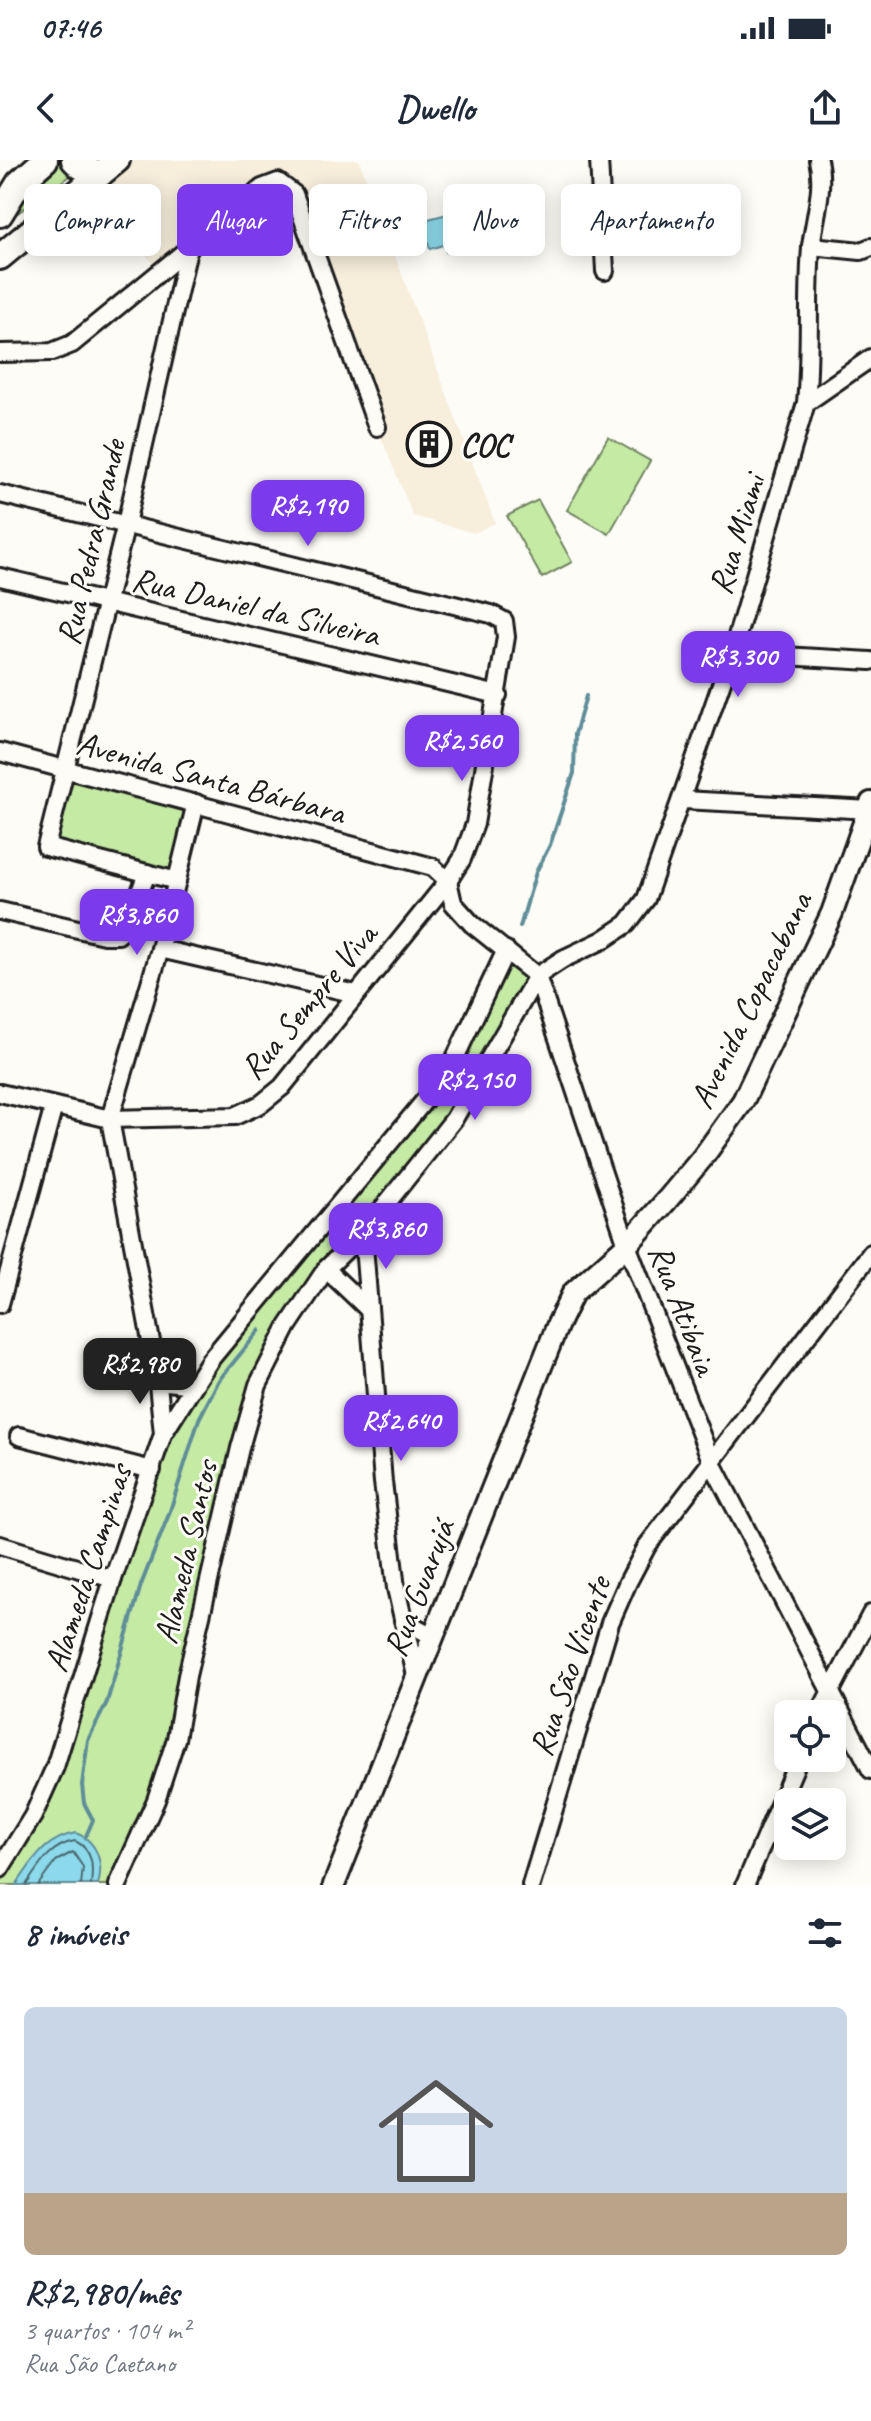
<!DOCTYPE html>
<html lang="pt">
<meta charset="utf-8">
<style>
:root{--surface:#fff;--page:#f2f2f3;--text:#1f2937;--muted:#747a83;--line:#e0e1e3;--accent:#7c3aed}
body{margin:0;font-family:Caveat,sans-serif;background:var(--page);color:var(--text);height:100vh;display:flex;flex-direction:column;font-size:30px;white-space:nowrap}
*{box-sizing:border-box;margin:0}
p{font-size:26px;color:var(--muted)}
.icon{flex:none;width:44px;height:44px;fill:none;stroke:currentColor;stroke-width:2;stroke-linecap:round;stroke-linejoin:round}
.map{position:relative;height:1725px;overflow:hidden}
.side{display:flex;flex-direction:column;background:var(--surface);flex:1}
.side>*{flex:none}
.banner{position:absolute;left:24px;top:24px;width:824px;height:72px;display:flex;gap:16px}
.tools{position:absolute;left:774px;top:1540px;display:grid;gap:16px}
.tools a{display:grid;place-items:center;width:72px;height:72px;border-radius:12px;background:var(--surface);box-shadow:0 4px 20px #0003;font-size:40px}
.price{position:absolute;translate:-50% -68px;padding:0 18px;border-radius:16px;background:var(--accent);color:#fff;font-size:26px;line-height:52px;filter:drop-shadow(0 2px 4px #0008)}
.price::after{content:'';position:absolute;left:50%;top:48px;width:24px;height:18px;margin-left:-12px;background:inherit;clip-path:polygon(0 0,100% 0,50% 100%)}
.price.selected{background:#222;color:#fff}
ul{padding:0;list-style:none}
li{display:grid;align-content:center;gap:16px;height:424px;padding:0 24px}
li+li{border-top:2px solid var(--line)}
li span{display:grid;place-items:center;height:248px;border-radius:12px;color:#555}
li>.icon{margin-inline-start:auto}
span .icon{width:144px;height:144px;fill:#fffc;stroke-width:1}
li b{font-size:34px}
h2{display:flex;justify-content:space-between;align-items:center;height:96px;padding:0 24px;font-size:34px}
.pill{padding:0 28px;border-radius:12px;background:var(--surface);box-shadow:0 4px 20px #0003;font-size:28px;line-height:72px}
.pill.selected{background:var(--accent);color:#fff}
.status{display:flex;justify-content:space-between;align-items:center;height:56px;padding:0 40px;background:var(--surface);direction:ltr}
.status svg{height:22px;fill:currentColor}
header{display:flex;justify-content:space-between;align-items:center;height:104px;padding:0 24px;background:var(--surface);font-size:36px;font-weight:600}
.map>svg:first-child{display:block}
.built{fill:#f7eedc}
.green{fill:#c5eaa4;stroke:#708360;stroke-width:2}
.water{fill:#8cd9eb;stroke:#5f8d98;stroke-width:2}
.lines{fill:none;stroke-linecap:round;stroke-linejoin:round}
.shore{stroke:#49686f;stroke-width:2}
.stream{stroke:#5f8d98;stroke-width:4}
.minor-casing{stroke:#1c1c1c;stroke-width:22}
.tertiary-casing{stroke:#1c1c1c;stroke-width:26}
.secondary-casing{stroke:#1c1c1c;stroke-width:30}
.minor{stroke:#fdfcf7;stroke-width:16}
.tertiary{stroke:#fdfcf7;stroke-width:20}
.secondary{stroke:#fdfcf7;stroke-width:24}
.labels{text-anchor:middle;stroke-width:6;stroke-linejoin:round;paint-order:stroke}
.poi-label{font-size:34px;font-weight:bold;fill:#1c1c1c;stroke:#fdfcf7;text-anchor:start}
.street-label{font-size:34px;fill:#1c1c1c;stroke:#fdfcf7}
</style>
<div class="status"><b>07:46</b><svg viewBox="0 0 49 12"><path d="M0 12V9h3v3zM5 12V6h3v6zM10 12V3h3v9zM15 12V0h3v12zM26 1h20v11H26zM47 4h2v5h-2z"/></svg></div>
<header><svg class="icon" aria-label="back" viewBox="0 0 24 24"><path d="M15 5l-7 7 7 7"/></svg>Dwello<svg class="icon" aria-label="share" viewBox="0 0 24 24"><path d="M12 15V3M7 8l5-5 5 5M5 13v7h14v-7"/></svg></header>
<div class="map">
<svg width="871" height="1725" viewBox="0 0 871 1725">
<rect width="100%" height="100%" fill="#fdfcf7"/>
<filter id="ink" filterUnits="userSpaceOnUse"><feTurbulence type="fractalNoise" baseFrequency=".0125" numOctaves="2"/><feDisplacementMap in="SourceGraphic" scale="16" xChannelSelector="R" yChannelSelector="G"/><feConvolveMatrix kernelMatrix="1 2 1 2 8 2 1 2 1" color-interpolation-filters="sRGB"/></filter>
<g filter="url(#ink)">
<path class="built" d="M93,0H359L495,363L474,373L413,356L377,267L294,34L278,22L160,113L81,10Z"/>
<g class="green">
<path d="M57,0H93L12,57L26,30Z"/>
<path d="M608,277L650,301L609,374L567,350Z"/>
<path d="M538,340L572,402L542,418L507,356Z"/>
<path d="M66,609L196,643L177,721L46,687Z"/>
<path d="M506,790L537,816L454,959L326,1110L258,1225L176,1579L118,1725H0V1709L33,1656L152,1310L193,1225L428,938Z"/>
</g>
<g class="water">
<path d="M451,53L462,87L446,92L443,85L430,89L421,61Z"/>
<path d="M76,1673C98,1681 104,1704 98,1725H16C33,1701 45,1678 76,1673Z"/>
</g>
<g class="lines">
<g class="shore">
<path d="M26,1725C39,1706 50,1685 75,1681C94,1690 93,1708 91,1725"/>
<path d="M38,1725L56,1701L73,1692L83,1707L81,1725"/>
</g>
<g class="stream">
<path d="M520,767L536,712L550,685L574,613L575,574L586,536"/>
<path d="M86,1676L93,1660L84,1643L82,1625L88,1580L107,1542L141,1425L169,1354L199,1259L219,1220L260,1170"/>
</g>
<g class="minor-casing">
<g id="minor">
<path d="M599,0L605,111"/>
<path d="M811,86L861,91L871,87"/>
<path d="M0,193L52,192L72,184L262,28L278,22L294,34L377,267"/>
<path d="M806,243C811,191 807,139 811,87C814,60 825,27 818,0"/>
<path d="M0,334L491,454L504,461L506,477L475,664L462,699L448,721L282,927L261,944L235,956L110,959L0,933"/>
<path d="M0,417L498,535"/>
<path d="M732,493L871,501"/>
<path d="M0,592L433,707L448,721"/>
<path d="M683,640L871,650"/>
<path d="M177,721L46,687L126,364L188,90"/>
<path d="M448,721L453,743L472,764L537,816L627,1085L712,1303L871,1610"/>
<path d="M0,751L104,775H118L128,765L147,713"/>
<path d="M160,789L356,834"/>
<path d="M363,1073L383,1322L396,1428L417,1520"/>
<path d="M326,1109L369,1150"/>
<path d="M0,1144L54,946"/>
<path d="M157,1214L168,1222L193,1225"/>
<path d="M163,1274L157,1214L110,959L160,789L196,643"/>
<path d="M19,1276L152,1310"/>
<path d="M0,1385L113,1419"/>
<path d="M403,1460L434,1477"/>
<path d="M819,1554L871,1454"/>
<path d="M0,1709L33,1656L55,1607L113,1419L163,1274L210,1200L449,911L506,790"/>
<path d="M118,1725L156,1640L176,1579L187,1516L240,1288L258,1225L288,1166L326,1109L363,1073L454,959L537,816L563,799L603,780L627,764L646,739L732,493L806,243L871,198"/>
<path d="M531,1725L610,1463L628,1422L647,1386L871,1093"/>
<path d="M745,1725L799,1598"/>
</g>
</g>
<g class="tertiary-casing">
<path id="tertiary" d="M334,1725L558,1164L573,1133L627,1085L667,1040L703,997L743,941L832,753L871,643"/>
</g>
<g class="secondary-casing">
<g id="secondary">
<path d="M74,0L80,6L100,14"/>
<path d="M0,54L19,23L45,0"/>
<path d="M0,97L117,0"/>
</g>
</g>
<use href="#minor" class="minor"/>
<use href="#tertiary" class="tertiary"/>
<use href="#secondary" class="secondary"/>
</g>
</g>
<defs>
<g id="building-ring" transform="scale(2.3)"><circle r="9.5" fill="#fdfcf7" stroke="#1c1c1c" stroke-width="1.5"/><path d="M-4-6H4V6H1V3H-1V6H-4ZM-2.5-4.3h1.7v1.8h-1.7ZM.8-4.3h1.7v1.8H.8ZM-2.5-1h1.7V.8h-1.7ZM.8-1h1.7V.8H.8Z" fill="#1c1c1c"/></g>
</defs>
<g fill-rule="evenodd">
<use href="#building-ring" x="429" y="284"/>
</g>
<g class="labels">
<g class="poi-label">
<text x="460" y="296">COC</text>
</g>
<g class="street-label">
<text transform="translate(736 374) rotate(-73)" y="12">Rua Miami</text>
<text transform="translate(90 382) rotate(-77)" y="12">Rua Pedra Grande</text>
<text transform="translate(256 446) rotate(13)" y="12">Rua Daniel da Silveira</text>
<text transform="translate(211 617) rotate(15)" y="12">Avenida Santa Bárbara</text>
<text transform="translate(750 840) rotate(-64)" y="12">Avenida Copacabana</text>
<text transform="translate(308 841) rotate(-50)" y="12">Rua Sempre Viva</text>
<text transform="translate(684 1149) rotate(69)" y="12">Rua Atibaia</text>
<text transform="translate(185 1392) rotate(-77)" y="12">Alameda Santos</text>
<text transform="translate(87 1408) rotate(-72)" y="12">Alameda Campinas</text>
<text transform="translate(418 1428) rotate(-69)" y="12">Rua Guarujá</text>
<text transform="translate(569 1506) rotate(-71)" y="12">Rua São Vicente</text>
</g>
</g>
</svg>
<div class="tools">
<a><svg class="icon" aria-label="locate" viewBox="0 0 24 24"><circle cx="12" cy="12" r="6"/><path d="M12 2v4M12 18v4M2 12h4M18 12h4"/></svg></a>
<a><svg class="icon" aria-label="layers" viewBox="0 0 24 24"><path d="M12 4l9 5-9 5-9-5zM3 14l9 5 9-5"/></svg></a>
</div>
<b class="price" style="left:308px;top:388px">R$2,190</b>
<b class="price" style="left:738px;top:539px">R$3,300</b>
<b class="price" style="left:462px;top:623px">R$2,560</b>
<b class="price" style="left:137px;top:797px">R$3,860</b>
<b class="price" style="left:475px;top:962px">R$2,150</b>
<b class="price" style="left:386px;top:1111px">R$3,860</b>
<b class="price selected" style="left:140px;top:1246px">R$2,980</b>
<b class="price" style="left:401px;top:1303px">R$2,640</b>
<div class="banner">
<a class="pill">Comprar</a>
<a class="pill selected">Alugar</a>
<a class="pill">Filtros</a>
<a class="pill">Novo</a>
<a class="pill">Apartamento</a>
</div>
</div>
<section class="side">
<h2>8 imóveis<svg class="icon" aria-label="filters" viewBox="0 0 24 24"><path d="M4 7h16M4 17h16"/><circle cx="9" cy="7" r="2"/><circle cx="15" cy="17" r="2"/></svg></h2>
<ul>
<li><span style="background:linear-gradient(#c9d6e8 75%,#b9a48a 0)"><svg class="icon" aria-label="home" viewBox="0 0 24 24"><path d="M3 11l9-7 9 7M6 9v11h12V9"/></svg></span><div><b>R$2,980/mês</b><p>3 quartos · 104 m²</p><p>Rua São Caetano</p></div></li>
</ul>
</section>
